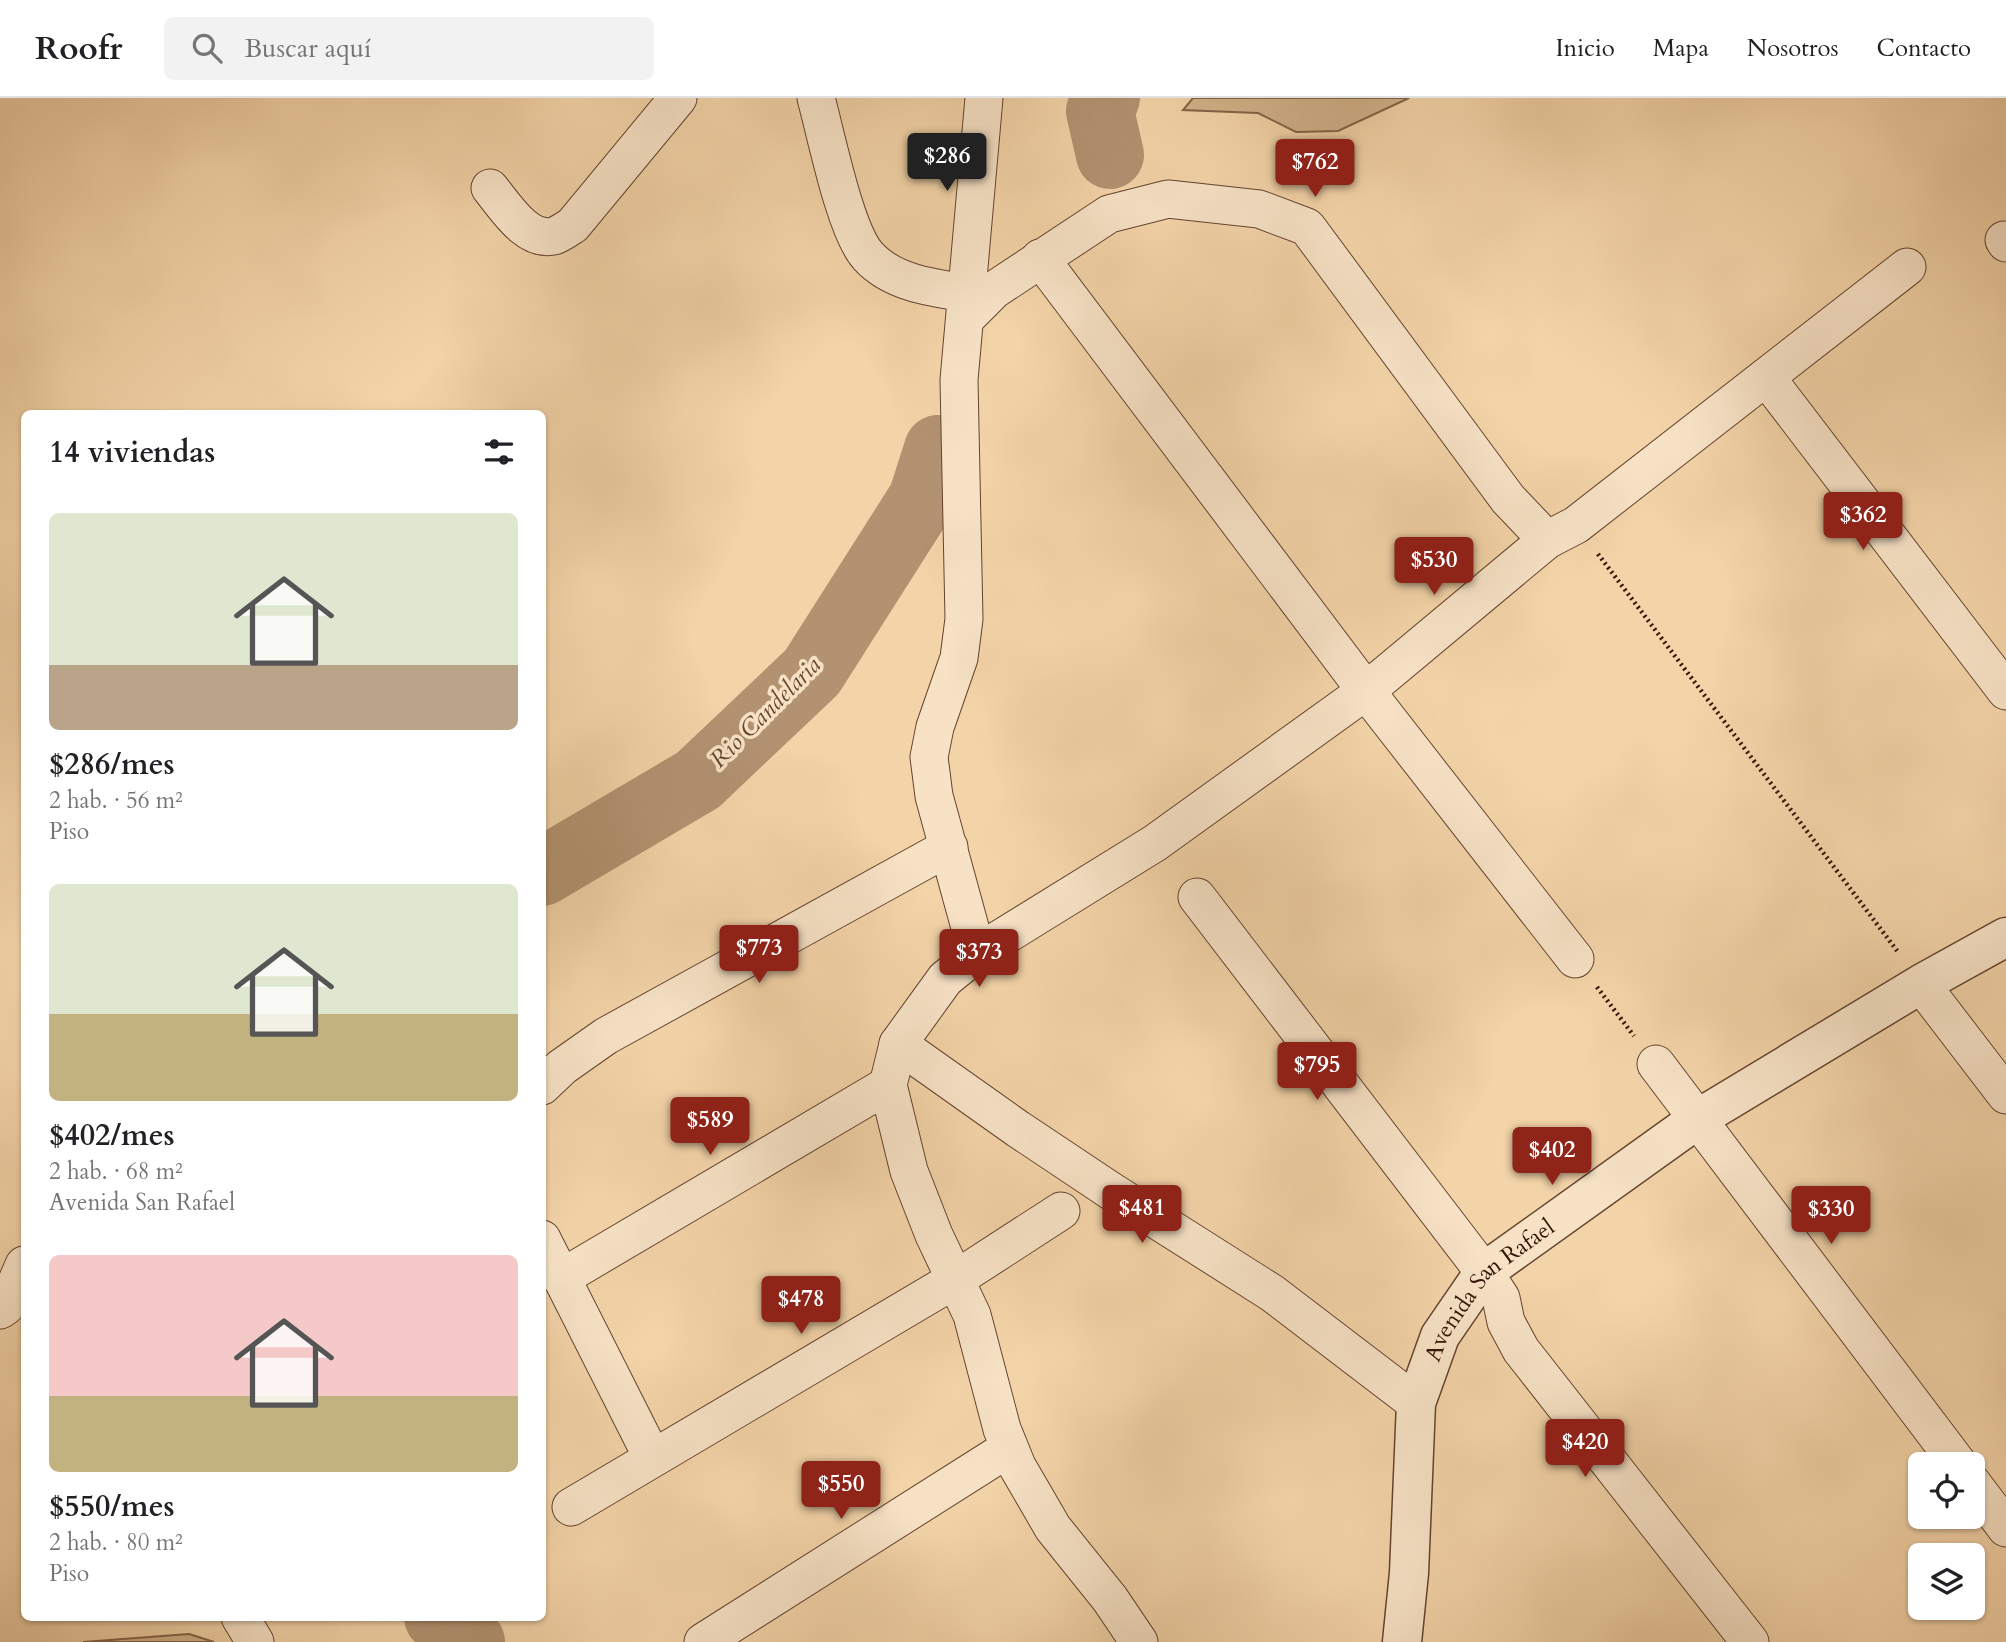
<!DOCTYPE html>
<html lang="es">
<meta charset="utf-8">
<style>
:root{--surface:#fff;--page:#f2f2f2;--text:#202124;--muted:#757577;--line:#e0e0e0;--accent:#8f2418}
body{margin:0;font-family:Cardo,serif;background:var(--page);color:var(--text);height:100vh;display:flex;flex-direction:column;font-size:26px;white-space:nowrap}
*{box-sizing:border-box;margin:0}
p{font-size:23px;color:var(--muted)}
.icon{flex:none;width:38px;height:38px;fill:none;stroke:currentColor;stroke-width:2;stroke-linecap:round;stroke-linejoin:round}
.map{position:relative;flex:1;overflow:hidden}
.panel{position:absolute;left:21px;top:312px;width:525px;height:1211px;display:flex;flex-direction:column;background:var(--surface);border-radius:10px;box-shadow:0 2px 5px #0004}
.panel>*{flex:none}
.buttons{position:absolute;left:1908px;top:1354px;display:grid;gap:14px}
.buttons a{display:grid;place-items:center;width:77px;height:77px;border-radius:10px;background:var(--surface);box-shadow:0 2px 5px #0004;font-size:35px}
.price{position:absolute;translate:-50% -60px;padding:0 16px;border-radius:7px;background:var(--accent);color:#fff;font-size:23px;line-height:46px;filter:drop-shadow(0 2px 4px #0008)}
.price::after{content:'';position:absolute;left:50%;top:42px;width:21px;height:16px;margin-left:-10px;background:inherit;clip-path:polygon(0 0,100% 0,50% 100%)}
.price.selected{background:#222;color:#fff}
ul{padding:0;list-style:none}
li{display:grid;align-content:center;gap:14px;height:371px;padding:0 28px}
li span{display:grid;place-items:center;height:217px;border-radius:10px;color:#555}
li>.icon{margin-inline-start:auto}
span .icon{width:126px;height:126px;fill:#fffc;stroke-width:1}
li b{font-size:30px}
h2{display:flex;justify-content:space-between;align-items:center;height:84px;padding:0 28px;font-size:30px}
header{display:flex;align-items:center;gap:42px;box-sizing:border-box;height:98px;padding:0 35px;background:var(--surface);border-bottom:2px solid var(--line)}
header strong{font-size:33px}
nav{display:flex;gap:38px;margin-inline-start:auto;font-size:24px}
.search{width:490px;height:63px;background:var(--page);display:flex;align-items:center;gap:18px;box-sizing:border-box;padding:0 24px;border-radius:10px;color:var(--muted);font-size:26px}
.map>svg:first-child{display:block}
.green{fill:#d3b38c;stroke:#846449;stroke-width:2}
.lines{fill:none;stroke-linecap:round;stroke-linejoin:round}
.river{stroke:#b29271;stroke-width:68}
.minor-casing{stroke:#64442e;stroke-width:39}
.tertiary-casing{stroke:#64442e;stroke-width:41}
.path{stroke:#351406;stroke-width:4.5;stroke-dasharray:2 3.5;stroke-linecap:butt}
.minor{stroke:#f7e2c6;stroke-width:37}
.tertiary{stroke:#f7e2c6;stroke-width:38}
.labels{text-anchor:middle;stroke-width:7;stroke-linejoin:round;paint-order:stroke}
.street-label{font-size:23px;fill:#351406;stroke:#f7e2c6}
.water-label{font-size:24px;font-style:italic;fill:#674631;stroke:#f7e2c6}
</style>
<header>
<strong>Roofr</strong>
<div class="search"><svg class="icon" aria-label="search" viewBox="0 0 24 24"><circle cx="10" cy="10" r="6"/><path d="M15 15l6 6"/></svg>Buscar aquí</div>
<nav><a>Inicio</a><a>Mapa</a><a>Nosotros</a><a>Contacto</a></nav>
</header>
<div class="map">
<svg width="2006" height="1544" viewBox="0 0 2006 1544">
<rect width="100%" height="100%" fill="#f3d3a8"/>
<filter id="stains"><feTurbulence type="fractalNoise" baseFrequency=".00286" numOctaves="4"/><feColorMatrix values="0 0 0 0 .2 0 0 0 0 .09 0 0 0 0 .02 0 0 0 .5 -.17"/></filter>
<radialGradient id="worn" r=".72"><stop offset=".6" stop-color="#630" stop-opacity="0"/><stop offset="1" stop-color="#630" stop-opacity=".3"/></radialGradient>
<g class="green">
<path d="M1193,0H1409L1338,33L1296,34L1258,15L1183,12Z"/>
<path d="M189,1536L214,1544H83Z"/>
</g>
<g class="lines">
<g class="river">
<path d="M1106,0L1100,13L1110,57"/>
<path d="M542,774L698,682L812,574L922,401L938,351"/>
<path d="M438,1519L471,1544"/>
</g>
<g class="minor-casing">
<g id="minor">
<path d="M816,0C826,36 845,133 868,158C892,185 933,190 967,195"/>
<path d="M984,0L959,282L964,521L959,560L935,629L929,659L934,698L977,855L945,881L898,946L888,987L909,1073L934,1137L972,1217L1002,1331L1017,1368L1053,1430L1110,1501L1139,1544"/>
<path d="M490,90C505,108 526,144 554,138C560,136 567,131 573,127L678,0"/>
<path d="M2006,142H2004L2006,145"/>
<path d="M1040,160L1366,593L1575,861"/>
<path d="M966,220L994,192L1109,116L1168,101L1259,111L1307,129L1508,401L1547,442"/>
<path d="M1766,279L2006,593"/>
<path d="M1197,799L1484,1174L1501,1200L1506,1224L1521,1252L1750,1544"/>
<path d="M977,855L1155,745L1366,593L1547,442L1576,427L1907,169"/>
<path d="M1921,886L2006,997"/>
<path d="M898,946L1018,1031L1111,1093L1272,1195L1416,1305"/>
<path d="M1656,966L1959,1367"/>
<path d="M542,988L562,969L606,938L949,749"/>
<path d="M542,1141L652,1359"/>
<path d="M561,1180L888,987"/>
<path d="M0,1212L6,1208L24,1167"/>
<path d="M1972,1385L2006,1430"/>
<path d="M571,1409L956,1181L1061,1113"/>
<path d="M240,1519L255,1544"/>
<path d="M703,1544L1009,1350"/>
</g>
</g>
<g class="tertiary-casing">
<g id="tertiary">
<path id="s1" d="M1402,1544L1409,1475L1416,1305L1440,1238L1484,1174L1699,1020L1921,886L2006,839"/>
</g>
</g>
<g class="path">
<path d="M1598,456L1898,854"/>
<path d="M1597,889L1634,938"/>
</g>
<use href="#minor" class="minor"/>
<use href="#tertiary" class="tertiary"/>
</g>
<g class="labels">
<g class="street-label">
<text dy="8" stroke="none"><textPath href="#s1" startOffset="378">Avenida San Rafael</textPath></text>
</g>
<g class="water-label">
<text transform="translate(765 614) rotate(-45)" y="8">Rio Candelaria</text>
</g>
</g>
<rect width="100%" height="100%" filter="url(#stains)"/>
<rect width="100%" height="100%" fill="url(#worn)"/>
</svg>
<div class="buttons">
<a><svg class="icon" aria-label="locate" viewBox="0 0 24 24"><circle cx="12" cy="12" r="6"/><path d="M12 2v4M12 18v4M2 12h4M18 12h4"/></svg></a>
<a><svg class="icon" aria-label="layers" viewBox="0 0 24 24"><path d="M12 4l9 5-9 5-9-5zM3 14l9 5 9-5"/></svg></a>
</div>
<b class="price selected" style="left:947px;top:95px">$286</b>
<b class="price" style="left:1315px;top:101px">$762</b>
<b class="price" style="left:1863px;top:454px">$362</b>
<b class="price" style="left:1434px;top:499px">$530</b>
<b class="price" style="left:759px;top:887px">$773</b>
<b class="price" style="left:979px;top:891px">$373</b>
<b class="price" style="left:1317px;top:1004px">$795</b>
<b class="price" style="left:710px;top:1059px">$589</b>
<b class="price" style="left:1552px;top:1089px">$402</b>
<b class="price" style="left:1142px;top:1147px">$481</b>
<b class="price" style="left:1831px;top:1148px">$330</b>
<b class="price" style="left:801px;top:1238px">$478</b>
<b class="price" style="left:1585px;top:1381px">$420</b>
<b class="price" style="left:841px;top:1423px">$550</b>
<section class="panel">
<h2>14 viviendas<svg class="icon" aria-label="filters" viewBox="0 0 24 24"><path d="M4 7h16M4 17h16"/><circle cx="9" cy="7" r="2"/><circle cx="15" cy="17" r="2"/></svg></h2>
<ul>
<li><span style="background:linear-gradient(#dfe7d0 70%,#b9a48a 0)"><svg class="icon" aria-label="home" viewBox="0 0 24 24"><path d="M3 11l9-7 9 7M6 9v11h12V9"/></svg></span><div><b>$286/mes</b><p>2 hab. · 56 m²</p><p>Piso</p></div></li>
<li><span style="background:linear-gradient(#dfe7d0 60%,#c2b280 0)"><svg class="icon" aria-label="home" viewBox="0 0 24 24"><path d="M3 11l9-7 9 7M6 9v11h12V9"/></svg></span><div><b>$402/mes</b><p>2 hab. · 68 m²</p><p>Avenida San Rafael</p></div></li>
<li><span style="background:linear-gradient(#f6c9c9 65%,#c2b280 0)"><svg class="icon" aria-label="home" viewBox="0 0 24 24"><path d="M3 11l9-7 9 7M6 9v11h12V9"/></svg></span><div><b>$550/mes</b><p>2 hab. · 80 m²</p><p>Piso</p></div></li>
</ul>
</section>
</div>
